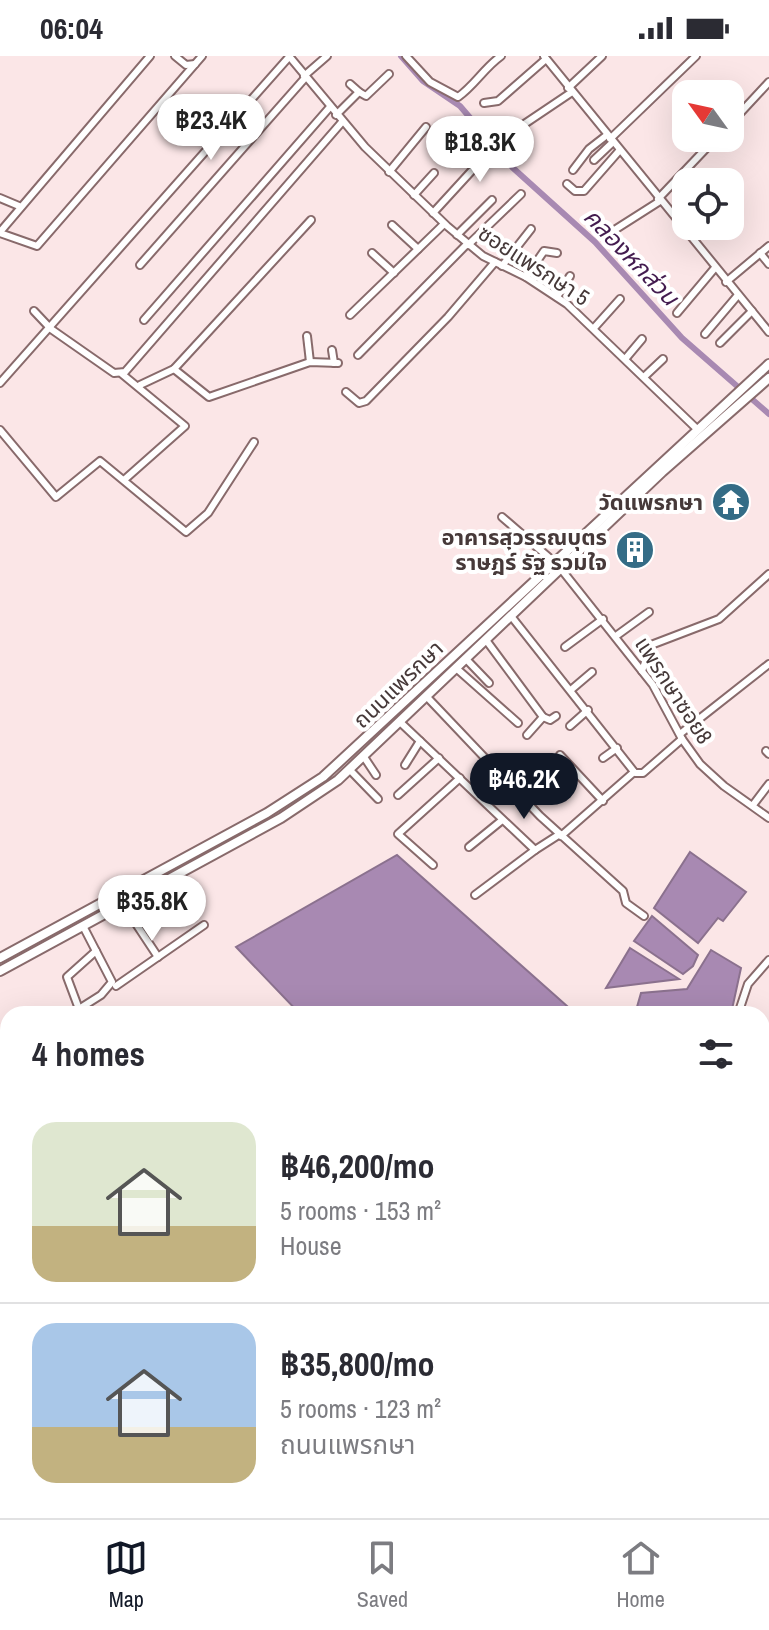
<!DOCTYPE html>
<meta charset="utf-8">
<style>
:root{--surface:#fff;--page:#f2f2f3;--text:#2b2b33;--muted:#7c7c81;--line:#e1e1e2;--accent:#111827}
body{margin:0;font-family:"Archivo Narrow","Noto Sans Thai",sans-serif;background:var(--page);color:var(--text);height:100vh;display:flex;flex-direction:column;font-size:30px;white-space:nowrap}
*{box-sizing:border-box;margin:0}
p{font-size:26px;color:var(--muted)}
.icon{flex:none;width:44px;height:44px;fill:none;stroke:currentColor;stroke-width:2;stroke-linecap:round;stroke-linejoin:round}
.map{position:relative;flex:1;overflow:hidden}
.side{position:absolute;left:0px;top:950px;width:770px;height:512px;display:flex;flex-direction:column;background:var(--surface);border-radius:24px 24px 0 0;box-shadow:0 8px 32px #0002}
.side>*{flex:none}
.needle{width:52px;rotate:303deg}
.buttons{position:absolute;left:672px;top:24px;display:grid;gap:16px}
.buttons a{display:grid;place-items:center;width:72px;height:72px;border-radius:16px;background:var(--surface);box-shadow:0 8px 32px #0002;font-size:40px}
.price{position:absolute;translate:-50% -68px;padding:0 18px;border-radius:28px;background:#fff;color:#222;font-size:26px;line-height:52px;filter:drop-shadow(0 2px 4px #0008)}
.price::after{content:'';position:absolute;left:50%;top:48px;width:24px;height:18px;margin-left:-12px;background:inherit;clip-path:polygon(0 0,100% 0,50% 100%)}
.price.on{background:var(--accent);color:#fff}
ul{padding:0;list-style:none}
li{display:flex;align-items:center;gap:24px;height:200px;padding:0 32px}
li+li{border-top:2px solid var(--line)}
li span{display:grid;place-items:center;flex:none;width:224px;height:160px;border-radius:24px;color:#555}
li>.icon{margin-inline-start:auto}
span .icon{width:96px;height:96px;fill:#fffc;stroke-width:1}
li b{font-size:34px}
h2{display:flex;justify-content:space-between;align-items:center;height:96px;padding:0 32px;font-size:34px}
.status{display:flex;justify-content:space-between;align-items:center;height:56px;padding:0 40px;background:var(--surface);direction:ltr}
.status svg{height:22px;fill:currentColor}
.menu{display:flex;justify-content:space-around;align-items:center;height:112px;border-top:2px solid var(--line);background:var(--surface);font-size:22px;color:var(--muted)}
.menu a{display:grid;justify-items:center;gap:4px}
.menu .on{color:var(--accent)}
.map>svg:first-child{display:block}
.green{fill:#e0c9ac}
.water{fill:#a889b2;stroke:#8b718e;stroke-width:2}
.lines{fill:none;stroke-linecap:round;stroke-linejoin:round}
.canal{stroke:#a889b2;stroke-width:6}
.minor-casing{stroke:#886a6b;stroke-width:10}
.major-casing{stroke:#886a6b;stroke-width:12}
.minor{stroke:#fff;stroke-width:6}
.major{stroke:#fff;stroke-width:8}
.labels{text-anchor:middle;stroke-width:8;stroke-linejoin:round;paint-order:stroke}
.street-label{font-size:22px;fill:#463939;stroke:#fff}
.poi-label{font-size:22px;font-weight:bold;fill:#463939;stroke:#fff;text-anchor:end}
.water-label{font-size:24px;font-style:italic;fill:#431b4f;stroke:#fff}
</style>
<div class="status"><b>06:04</b><svg viewBox="0 0 49 12"><path d="M0 12V9h3v3zM5 12V6h3v6zM10 12V3h3v9zM15 12V0h3v12zM26 1h20v11H26zM47 4h2v5h-2z"/></svg></div>
<div class="map">
<svg width="769" height="1462" viewBox="0 0 769 1462">
<rect width="100%" height="100%" fill="#fbe6e7"/>
<path class="green" d="M274,1454H711L718,1462H275Z"/>
<g class="water">
<path d="M690,796L746,836L723,865L718,862L698,887L654,852Z"/>
<path d="M397,799L576,958H300L236,891Z"/>
<path d="M652,860L698,899L693,910L683,918L634,885Z"/>
<path d="M630,892L679,923L606,932Z"/>
<path d="M711,894L741,912L731,958H635L641,937L687,933Z"/>
<path d="M8,1084V1189L0,1195V1090Z"/>
<path d="M769,1105V1251L762,1245V1119Z"/>
<path d="M8,1205V1253L2,1247L6,1239L0,1227V1212Z"/>
<path d="M8,1437V1454H227L218,1462H0V1448Z"/>
</g>
<g class="lines">
<g class="canal">
<path d="M401,0L423,25L460,50L513,112L595,186L682,282L769,358"/>
<path d="M0,1306L8,1315"/>
<path d="M0,1416L8,1411"/>
</g>
<g class="minor-casing">
<g id="minor">
<path d="M175,0L186,9L195,8"/>
<path d="M289,0L365,91L447,170L483,200L526,221L567,248L698,374"/>
<path d="M406,0L430,26L458,41C475,29 484,12 501,0"/>
<path d="M544,0L769,276"/>
<path d="M304,20L327,0"/>
<path d="M350,28L359,36"/>
<path d="M568,32L602,0"/>
<path d="M484,47L498,45L546,3"/>
<path d="M336,59L359,36L366,40L389,18"/>
<path d="M730,68L769,26"/>
<path d="M511,77L572,36"/>
<path d="M610,83L696,0"/>
<path d="M594,104L613,86"/>
<path d="M573,114L589,93L607,79"/>
<path d="M389,116L426,71"/>
<path d="M567,128L575,135H584L619,95"/>
<path d="M414,139L434,117"/>
<path d="M0,142L19,150"/>
<path d="M658,143L716,82"/>
<path d="M433,157L477,109L466,96"/>
<path d="M392,169L418,193"/>
<path d="M616,173L660,145"/>
<path d="M0,176L150,0"/>
<path d="M0,177L37,190L202,0"/>
<path d="M457,179L492,144"/>
<path d="M468,189L521,138"/>
<path d="M372,197L394,217"/>
<path d="M760,197L769,208"/>
<path d="M140,209L305,22"/>
<path d="M502,210L531,173"/>
<path d="M526,221L544,195L557,197"/>
<path d="M726,226L769,190"/>
<path d="M557,241L570,220"/>
<path d="M34,255L51,273L114,317L125,316L342,66"/>
<path d="M677,257L714,213"/>
<path d="M350,259L444,168"/>
<path d="M144,264L330,51"/>
<path d="M594,272L620,243"/>
<path d="M705,278L738,239"/>
<path d="M307,280L310,306"/>
<path d="M720,287L752,255"/>
<path d="M332,294L334,307"/>
<path d="M358,299L467,188"/>
<path d="M626,302L642,283"/>
<path d="M174,313L209,341L310,306L338,307"/>
<path d="M122,318L185,370L124,424"/>
<path d="M645,320L663,303"/>
<path d="M0,327L289,1"/>
<path d="M140,329L174,313L311,164"/>
<path d="M346,336L359,347L366,345L448,261L495,206"/>
<path d="M0,374L56,441L100,405L186,476L208,457L254,386"/>
<path d="M502,461L553,505"/>
<path d="M561,513L653,629L682,683L700,708L724,730L769,762"/>
<path d="M511,560L635,717H643L682,683"/>
<path d="M616,580L649,556"/>
<path d="M486,584L543,661L527,679"/>
<path d="M565,591L603,563"/>
<path d="M466,603L489,627"/>
<path d="M456,612L518,667"/>
<path d="M642,615L651,589L719,563L769,518"/>
<path d="M572,633L592,616"/>
<path d="M427,641L540,760L623,835L626,847L644,860"/>
<path d="M543,661L550,664L556,660"/>
<path d="M400,666L535,794L560,778"/>
<path d="M570,670L588,654"/>
<path d="M680,678L769,608"/>
<path d="M766,695L769,698"/>
<path d="M560,699L603,745"/>
<path d="M364,701L376,719"/>
<path d="M603,702L617,692"/>
<path d="M405,709L420,685"/>
<path d="M350,714L378,743"/>
<path d="M398,739L439,702"/>
<path d="M753,749L769,728"/>
<path d="M561,780L634,716"/>
<path d="M469,791L501,765"/>
<path d="M433,809L398,778L460,722"/>
<path d="M475,839L535,794"/>
<path d="M123,848L158,901"/>
<path d="M116,930L204,869"/>
<path d="M79,953L67,921L96,895"/>
<path d="M71,958L101,939L112,926L83,870"/>
<path d="M738,958L748,928L769,904"/>
<path d="M0,1006L8,1000"/>
<path d="M0,1016L6,1038L0,1047"/>
<path d="M0,1388L8,1396"/>
<path d="M0,1409L8,1400"/>
<path d="M762,1447L769,1434"/>
<path d="M754,1462L758,1454"/>
</g>
</g>
<g class="major-casing">
<g id="major">
<path d="M0,902L267,757L323,721L769,308"/>
<path d="M0,915L281,762L338,724L662,416L769,322"/>
</g>
</g>
<use href="#minor" class="minor"/>
<use href="#major" class="major"/>
</g>
<defs>
<g id="temple-disc" transform="scale(2)"><circle r="9.5" fill="#346c86" stroke="#fff"/><path d="M0-6L5-2H3V0L6.5 2.5H4V6H1.5V3h-3V6H-4V2.5H-6.5L-3 0V-2H-5Z" fill="#fff"/></g>
<g id="building-disc" transform="scale(2)"><circle r="9.5" fill="#346c86" stroke="#fff"/><path d="M-4-6H4V6H1V3H-1V6H-4ZM-2.5-4.3h1.7v1.8h-1.7ZM.8-4.3h1.7v1.8H.8ZM-2.5-1h1.7V.8h-1.7ZM.8-1h1.7V.8H.8Z" fill="#fff"/></g>
</defs>
<g fill-rule="evenodd">
<use href="#temple-disc" x="731" y="446"/>
<use href="#building-disc" x="635" y="494"/>
</g>
<g class="labels">
<g class="street-label">
<text transform="translate(534 209) rotate(33)" y="8">ซอยแพรกษา 5</text>
<text transform="translate(398 628) rotate(-44)" y="8">ถนนแพรกษา</text>
<text transform="translate(674 634) rotate(57)" y="8">แพรกษาซอย8</text>
</g>
<g class="poi-label">
<text x="703" y="454">วัดแพรกษา</text>
<text x="607" y="489">อาคารสุวรรณบุตร<tspan x="607" dy="25">ราษฎร์ รัฐ รวมใจ</tspan></text>
</g>
<g class="water-label">
<text transform="translate(631 201) rotate(46)" y="8">คลองหกส่วน</text>
</g>
</g>
</svg>
<div class="buttons">
<a><svg class="needle" viewBox="-14 -14 28 28"><path d="M0-13l5 13h-10z" fill="#e53935"/><path d="M0 13l5-13h-10z" fill="#7c7c81"/></svg></a>
<a><svg class="icon" aria-label="locate" viewBox="0 0 24 24"><circle cx="12" cy="12" r="6"/><path d="M12 2v4M12 18v4M2 12h4M18 12h4"/></svg></a>
</div>
<b class="price" style="left:211px;top:106px">฿23.4K</b>
<b class="price" style="left:480px;top:128px">฿18.3K</b>
<b class="price on" style="left:524px;top:765px">฿46.2K</b>
<b class="price" style="left:152px;top:887px">฿35.8K</b>
<section class="side">
<h2>4 homes<svg class="icon" aria-label="filters" viewBox="0 0 24 24"><path d="M4 7h16M4 17h16"/><circle cx="9" cy="7" r="2"/><circle cx="15" cy="17" r="2"/></svg></h2>
<ul>
<li><span style="background:linear-gradient(#dfe7d0 65%,#c2b280 0)"><svg class="icon" aria-label="home" viewBox="0 0 24 24"><path d="M3 11l9-7 9 7M6 9v11h12V9"/></svg></span><div><b>฿46,200/mo</b><p>5 rooms · 153 m²</p><p>House</p></div></li>
<li><span style="background:linear-gradient(#a9c7e8 65%,#c2b280 0)"><svg class="icon" aria-label="home" viewBox="0 0 24 24"><path d="M3 11l9-7 9 7M6 9v11h12V9"/></svg></span><div><b>฿35,800/mo</b><p>5 rooms · 123 m²</p><p>ถนนแพรกษา</p></div></li>
</ul>
</section>
</div>
<nav class="menu">
<a class="on"><svg class="icon" aria-label="map" viewBox="0 0 24 24"><path d="M3 6l6-2 6 2 6-2v14l-6 2-6-2-6 2zM9 4v14M15 6v14"/></svg>Map</a>
<a><svg class="icon" aria-label="saved" viewBox="0 0 24 24"><path d="M7 4h10v16l-5-4-5 4z"/></svg>Saved</a>
<a><svg class="icon" aria-label="home" viewBox="0 0 24 24"><path d="M3 11l9-7 9 7M6 9v11h12V9"/></svg>Home</a>
</nav>
